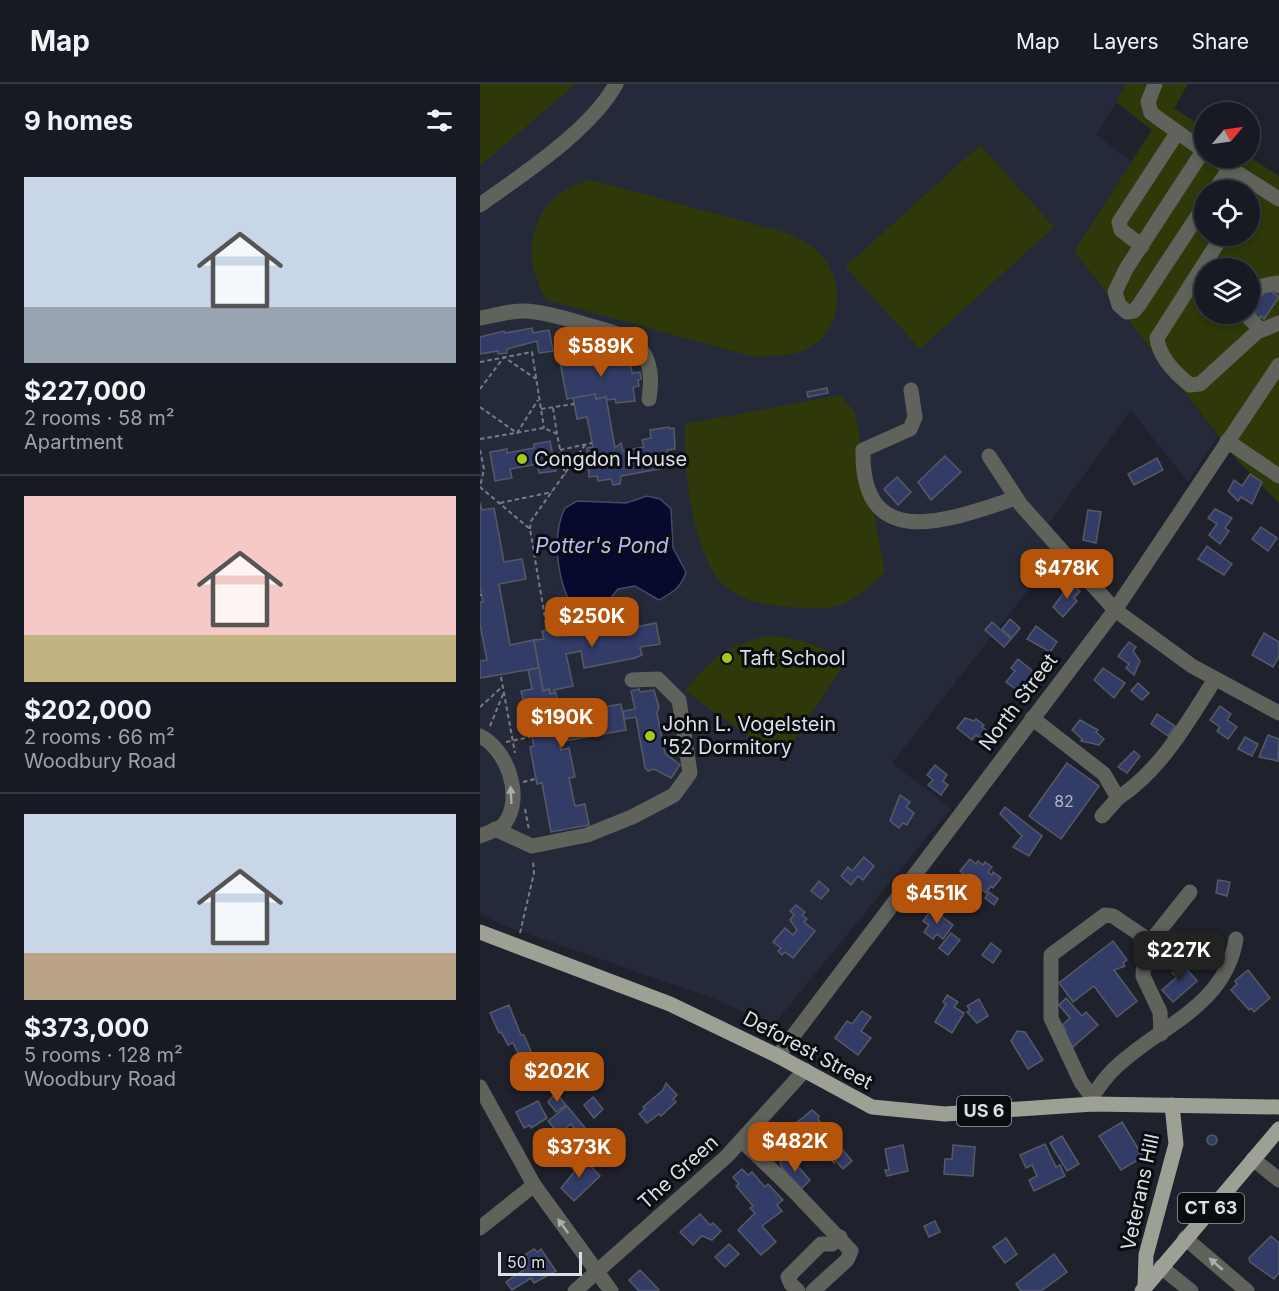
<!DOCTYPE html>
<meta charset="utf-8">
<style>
:root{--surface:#171a22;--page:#20232a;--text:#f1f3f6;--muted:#9ea1a5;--line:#363840;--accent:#b45309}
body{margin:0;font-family:Inter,sans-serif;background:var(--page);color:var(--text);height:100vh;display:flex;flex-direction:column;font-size:22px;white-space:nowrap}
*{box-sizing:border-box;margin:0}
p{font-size:20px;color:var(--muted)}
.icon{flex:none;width:33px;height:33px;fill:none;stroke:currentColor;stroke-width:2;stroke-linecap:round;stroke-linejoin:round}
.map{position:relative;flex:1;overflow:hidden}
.sheet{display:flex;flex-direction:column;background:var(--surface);width:480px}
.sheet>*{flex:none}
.needle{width:39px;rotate:61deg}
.tools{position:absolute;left:714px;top:18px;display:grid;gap:12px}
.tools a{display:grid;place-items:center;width:66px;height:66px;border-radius:50%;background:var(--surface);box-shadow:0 3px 9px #0003,0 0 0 2px var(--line);font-size:30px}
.scale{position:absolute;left:18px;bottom:15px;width:84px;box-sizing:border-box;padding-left:6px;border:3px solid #dcdfe6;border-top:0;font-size:16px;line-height:21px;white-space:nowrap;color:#dcdfe6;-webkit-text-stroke:4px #0a0c10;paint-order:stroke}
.price{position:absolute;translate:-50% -51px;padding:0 14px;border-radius:12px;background:var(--accent);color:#fff;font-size:20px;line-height:39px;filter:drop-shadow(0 2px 3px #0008)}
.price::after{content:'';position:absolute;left:50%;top:36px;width:18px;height:14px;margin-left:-9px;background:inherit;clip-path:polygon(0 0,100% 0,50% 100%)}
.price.on{background:#222;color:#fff}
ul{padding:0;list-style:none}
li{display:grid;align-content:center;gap:12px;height:318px;padding:0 24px}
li+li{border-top:2px solid var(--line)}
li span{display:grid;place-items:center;height:186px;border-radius:0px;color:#555}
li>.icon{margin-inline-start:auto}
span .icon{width:108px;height:108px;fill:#fffc;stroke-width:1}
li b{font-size:26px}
h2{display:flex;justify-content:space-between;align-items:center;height:72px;padding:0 24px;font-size:26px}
header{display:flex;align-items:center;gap:36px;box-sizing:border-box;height:84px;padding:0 30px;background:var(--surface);border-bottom:2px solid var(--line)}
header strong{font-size:28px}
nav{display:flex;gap:33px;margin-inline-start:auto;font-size:21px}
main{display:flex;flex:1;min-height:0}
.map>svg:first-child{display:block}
.built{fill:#252a3a}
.green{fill:#2e3809;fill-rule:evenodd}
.water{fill:#07092f;stroke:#474966;stroke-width:1.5}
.building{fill:#333c67;stroke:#565a66;stroke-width:1.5}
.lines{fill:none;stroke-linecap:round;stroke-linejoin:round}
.path{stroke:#787b84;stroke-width:2;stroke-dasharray:4.5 3;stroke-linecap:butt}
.minor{stroke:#60625c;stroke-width:15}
.major{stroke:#9da195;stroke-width:15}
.oneway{fill:#aaadaf}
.poi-dot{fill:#a8c71c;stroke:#0a0c10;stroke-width:2}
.labels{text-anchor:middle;stroke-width:6;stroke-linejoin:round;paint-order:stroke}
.number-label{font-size:16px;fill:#b2b6c6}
.shield{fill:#0a0c10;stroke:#9da0a6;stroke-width:1.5}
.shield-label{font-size:18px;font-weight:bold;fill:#dcdfe6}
.poi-label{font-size:20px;fill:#dcdfe6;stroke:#0a0c10;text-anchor:start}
.street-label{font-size:20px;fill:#dcdfe6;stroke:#0a0c10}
.water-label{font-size:21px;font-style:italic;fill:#aebdf6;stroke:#0a0c10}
</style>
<header>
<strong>Map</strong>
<nav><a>Map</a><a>Layers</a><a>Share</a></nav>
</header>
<main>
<section class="sheet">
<h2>9 homes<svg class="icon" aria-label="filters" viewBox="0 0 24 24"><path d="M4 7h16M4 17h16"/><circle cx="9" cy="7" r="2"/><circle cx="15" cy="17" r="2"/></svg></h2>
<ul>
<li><span style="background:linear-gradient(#c9d6e8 70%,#9aa5b1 0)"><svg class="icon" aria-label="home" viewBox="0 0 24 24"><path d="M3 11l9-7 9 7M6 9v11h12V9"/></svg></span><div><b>$227,000</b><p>2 rooms · 58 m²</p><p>Apartment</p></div></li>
<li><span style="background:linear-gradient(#f6c9c9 75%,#c2b280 0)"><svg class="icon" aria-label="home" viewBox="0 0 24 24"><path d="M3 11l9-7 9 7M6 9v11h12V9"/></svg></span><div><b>$202,000</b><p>2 rooms · 66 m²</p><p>Woodbury Road</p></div></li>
<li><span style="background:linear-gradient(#c9d6e8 75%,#b9a48a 0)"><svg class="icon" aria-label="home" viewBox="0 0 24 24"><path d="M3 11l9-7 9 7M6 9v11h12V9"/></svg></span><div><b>$373,000</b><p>5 rooms · 128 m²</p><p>Woodbury Road</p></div></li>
</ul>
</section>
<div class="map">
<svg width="799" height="1207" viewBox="0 0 799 1207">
<rect width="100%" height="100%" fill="#1f222d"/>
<path class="built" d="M0,0H647L616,51L652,78L594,167L738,352L708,398L651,326L561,450L578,468L412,679L471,724L293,941L235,915L25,842L0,829Z"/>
<g class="green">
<path d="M0,0H96L0,82Z"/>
<path d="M647,0H708L694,24L724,44V74L770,73L799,92V419L758,377L594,167L672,46L636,18ZM724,106H770V152H724ZM724,184H770V230H724Z"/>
<path d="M500,61L574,143L440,265L365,183Z"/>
<path d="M112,96L307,149C320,155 333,161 342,172C365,200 363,246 329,264C312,273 292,272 274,273L67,216C36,170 53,107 112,96Z"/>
<path d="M360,311L375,328L405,488C369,522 358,528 308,523C286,521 261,517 244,501C213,473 202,380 205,340Z"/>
<path d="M286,552C318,553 340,561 366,578L310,662L290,668L205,607C234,571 241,565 286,552Z"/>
</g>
<path class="water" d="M167,412L180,415L191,425L193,464L206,488C201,504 193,508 179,516L155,502L138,505L125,521L110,523L88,515C77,489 72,450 85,424L97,417L146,419Z"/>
<g class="building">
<path d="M787,204L799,213L784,235L781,232L779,235L773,232L775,228L772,226Z"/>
<path d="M52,244L53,249L69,246L73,267L59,269L57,257L27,265V269L18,270V267L0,270V253L24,247L25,249Z"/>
<path d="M148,266L152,289L160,288L161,295L158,296L159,302L153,303L155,317L136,319L135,315L127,316L126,313L116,315L115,310L87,315L80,278L97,275L98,281L104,280L103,273L122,270L123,275L140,272L139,267Z"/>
<path d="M347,304L348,309L328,313L327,308Z"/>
<path d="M115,310L116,315L126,313L135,364L141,359L143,367L164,363L162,356L171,354L170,346L189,343L190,345L194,344L195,365L187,366L190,383L141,392L140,400L133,401L131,395L118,397L117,392L109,393L107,364L113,363L107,333L97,335L93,314Z"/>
<path d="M70,357L76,387L59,389L57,380L30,385L32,394L15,397L10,368L27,365V369L54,364V360Z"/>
<path d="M465,372L481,388L451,416L438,398Z"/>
<path d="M677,374L683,386L654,401L648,390Z"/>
<path d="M770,390L782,398L772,420L761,413L758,417L748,407L754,396L762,402Z"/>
<path d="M417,393L431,408L418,421L404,405Z"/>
<path d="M0,419L2,426L14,424L24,478L42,475L46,495L19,500L30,561L54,556L59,584L0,594V577L7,576L0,541V518H3L0,502Z"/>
<path d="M735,425L752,434L745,444L749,447L740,460L729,451L737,440L728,434Z"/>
<path d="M608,426L621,428L616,459L603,456Z"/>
<path d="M781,443L797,454L788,467L772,455Z"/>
<path d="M727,462L752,480L744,491L718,475Z"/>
<path d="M591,499L600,507L594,514L597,517L583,533L573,523Z"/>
<path d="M152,523L156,525V543L176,539L180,560L160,563L162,571L155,574L104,584L101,567L86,570L93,602L74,606L75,609L70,610L69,605L63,607L54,556L64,555L62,547L71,545L75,553L98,550L97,546L108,544L107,539L112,538L117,544L125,542L124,535H144L147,524Z"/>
<path d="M530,535L540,544L532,554L522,545Z"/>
<path d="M512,538L531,555L524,563L505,546Z"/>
<path d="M556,542L577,558L570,568L547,555Z"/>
<path d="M784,549L799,558V572L793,583L772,571Z"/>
<path d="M649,558L656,563L653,567L660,577L654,591L646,584L649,580L638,572Z"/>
<path d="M538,575L555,589L537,606L526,598L535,587L531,584Z"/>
<path d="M59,584L63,607L69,605L70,610L76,609L81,637L112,631L111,625L141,620L146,646L79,658L81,666L89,664L95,693L89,694L95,722L105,720L109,741L71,748L62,699L57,700L50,663L54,662L53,658L41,607L52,605L48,586Z"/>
<path d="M623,584L645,599L634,614L614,596Z"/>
<path d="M658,599L669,609L662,616L651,607Z"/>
<path d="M159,605L160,608L174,606L179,623L177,629L185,669L200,681L191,694L174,685L168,687L165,684L156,633L144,635L143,627L155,625L151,607Z"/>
<path d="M740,622L751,630L747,636L757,643L748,655L737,647L740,643L730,636Z"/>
<path d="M677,630L695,642L688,652L671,640Z"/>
<path d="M485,634L494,637L496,635L504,641L502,643L507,647L501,655L496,651L492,656L477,644Z"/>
<path d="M600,636L618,646L616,648L624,655L619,661L601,657L602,655L592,646Z"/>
<path d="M788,651L799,655L798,677L779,673Z"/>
<path d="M765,653L778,660L772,672L758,665Z"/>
<path d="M654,667L660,672L647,689L638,683Z"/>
<path d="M587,679L619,702L581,755L549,732Z"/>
<path d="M455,681L467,691L463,697L468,701L461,711L448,701L453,696L447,691Z"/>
<path d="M420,711L430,718L426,723L434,729L427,741L423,739L419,744L410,737Z"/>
<path d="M525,723L562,752L549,772L533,763L542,752L520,730Z"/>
<path d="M384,773L394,782L383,796L378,792L371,801L361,792L368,783L372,787Z"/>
<path d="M490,775L496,780L498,777L503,781L505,778L512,783L508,788L512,791L513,788L521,794L513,804L511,802L506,809L480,787Z"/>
<path d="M738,796L750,798L747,812L736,809Z"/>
<path d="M339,797L349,806L341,815L331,807Z"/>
<path d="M509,808L518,815L514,821L505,814Z"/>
<path d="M316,821L325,828L322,831L327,835L324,838L335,847L313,874L305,868L302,871L298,867L301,864L293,858L305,844L313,851L317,846L310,836L314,831L310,827Z"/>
<path d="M452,825L473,841L463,855L457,850L453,855L444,848L449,841L443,837Z"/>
<path d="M471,849L480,856L468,871L459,864Z"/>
<path d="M633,857L647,876L643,879L645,882L634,886L657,917L637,933L614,902L593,918L579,899Z"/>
<path d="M511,859L521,867L513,879L502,871Z"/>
<path d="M698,875L717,897L693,918L682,906L697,893L692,889L696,886L691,880Z"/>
<path d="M768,886L790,914L774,928L771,924L769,926L751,906L757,900L755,897Z"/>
<path d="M467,911L478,918L474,923L484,929L472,949L455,938L466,920L463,918Z"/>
<path d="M586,914L602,932L606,928L618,941L593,963L581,950L586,946L582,941L590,934L579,921Z"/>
<path d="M499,915L508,932L497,939L487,928L490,926L487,922Z"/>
<path d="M29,921L41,951H44L53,972L42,977L33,959L28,961L21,948L19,949L10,929Z"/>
<path d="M382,927L391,933L381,947L391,954L378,971L355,954L367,937L372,940Z"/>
<path d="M537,947L545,948L563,976L548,985L531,957Z"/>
<path d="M186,999L197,1011L193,1015L196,1018L181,1032L179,1030L167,1039L159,1030L165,1025L163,1023L183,1006Z"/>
<path d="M76,1009L86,1021L76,1028L68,1018Z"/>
<path d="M113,1013L123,1025L114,1034L104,1021Z"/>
<path d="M58,1017L67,1034L51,1044L50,1041L44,1044L36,1028Z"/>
<path d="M87,1022L106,1045L99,1050L91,1040L79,1050L68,1037Z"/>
<path d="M332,1026L339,1032L338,1035L351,1052L330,1069L310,1044Z"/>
<path d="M642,1038L663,1073L641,1086L619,1052Z"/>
<circle cx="732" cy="1056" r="5"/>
<path d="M582,1052L599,1080L587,1087L570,1059Z"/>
<path d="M356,1058L372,1077L363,1085L356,1077L354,1079L344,1069Z"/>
<path d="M565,1060L576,1083L580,1081L585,1092L554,1107L549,1096L557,1092L552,1081L546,1084L540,1071Z"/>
<path d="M423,1061L428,1087L407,1092L405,1086H409L405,1065Z"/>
<path d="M473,1061L495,1063L493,1092L464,1090L465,1075H472Z"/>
<path d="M92,1072L102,1083L107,1078L120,1092L94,1117L81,1104L95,1087L86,1078Z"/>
<path d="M305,1073L307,1076L310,1074L330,1096L321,1105L302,1084L300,1078Z"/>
<path d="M262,1085L268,1091L272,1088L285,1103L288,1100L303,1116L297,1121L302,1127L282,1142L296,1158L281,1171L258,1146L275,1129L270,1124L273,1122L256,1102L259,1100L253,1093Z"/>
<path d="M220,1130L230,1141L233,1139L241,1147L232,1156L222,1152L213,1161L200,1148Z"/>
<path d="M455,1137L460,1148L449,1153L444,1142Z"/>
<path d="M791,1152L799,1159V1189L794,1195L770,1178L769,1174Z"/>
<path d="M526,1154L537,1170L525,1179L513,1163Z"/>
<path d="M249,1160L259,1170L245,1183L235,1173Z"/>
<path d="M54,1165L57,1168L61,1165L76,1187L54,1199L51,1194L32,1206L26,1198L45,1185L39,1175Z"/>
<path d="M574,1170L587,1188L561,1207H541L536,1200Z"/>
<path d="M160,1186L179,1206L178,1207H159L149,1196Z"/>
</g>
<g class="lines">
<g class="path">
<path d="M0,278L52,268L64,344"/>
<path d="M0,305L24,273L56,295"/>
<path d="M0,323L37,349L58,316"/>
<path d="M73,324L77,350"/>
<path d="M61,325L94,320"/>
<path d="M0,355L64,344L77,350L85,391"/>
<path d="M0,366L4,385L0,403L50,445L67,546"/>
<path d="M80,366L112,359"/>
<path d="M20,419L72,408"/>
<path d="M50,445L51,437L105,361"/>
<path d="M0,511H2"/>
<path d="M21,593L35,669"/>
<path d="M0,623L22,603"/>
<path d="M10,642L24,608"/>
<path d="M26,658L50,653"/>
<path d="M43,698L55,695"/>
<path d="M45,725L49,746"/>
<path d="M40,849L54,789L53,776"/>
</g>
<g class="minor">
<path d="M675,0L668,18L671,29L724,67"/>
<path d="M723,67L646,185L635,208L639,221L647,228L654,227L659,221L724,122"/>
<path d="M734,74L799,115"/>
<path d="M735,106L750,84"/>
<path d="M0,121C43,90 111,46 136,0"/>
<path d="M742,152L677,254C679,273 696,290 710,301L720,300L777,248L799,239"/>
<path d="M662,162L641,146L639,138L697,49"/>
<path d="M770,212L782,202L797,199L799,202"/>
<path d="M765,230L781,246"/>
<path d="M0,234C14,232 31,226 46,227C65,228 85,234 104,240C148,252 178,259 169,315"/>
<path d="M431,306L435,333L430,345L383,366C381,472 472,435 536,414"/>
<path d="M747,357L799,392"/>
<path d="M509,372L541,421L635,526L712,582L799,629"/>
<path d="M552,634L624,690L638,714L622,732"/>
<path d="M0,652C27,665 44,713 25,739C21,745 7,749 0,752"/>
<path d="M638,714C681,686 708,638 735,595"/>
<path d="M15,745L52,762L107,751L152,733L194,711L210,689L199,616L178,595L152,596"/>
<path d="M681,950L680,928L663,892L664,873L667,862L710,808"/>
<path d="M298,972L635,526L799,281"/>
<path d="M0,1003L54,1101L131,1207"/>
<path d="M612,1013L601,998L571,934V871L625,831L633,832L670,857"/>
<path d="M613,1020L612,1013C618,1004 624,995 632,987C676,942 744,926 756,855"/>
<path d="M262,1057L313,1106L371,1167L367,1176L333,1207"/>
<path d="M773,1075L799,1096"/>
<path d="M0,1144L54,1101"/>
<path d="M705,1154L767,1207"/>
<path d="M681,1183L711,1207"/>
<path d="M95,1207L247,1072L325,986"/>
<path d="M318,1207L311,1200L308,1193L341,1160H352L360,1153"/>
</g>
<g class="major">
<path d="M0,848L190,920L298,972L392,1023L465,1030L613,1020L799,1023"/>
<path d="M665,1204L666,1171L696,1060L692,1021"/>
<path d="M662,1207L799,1045"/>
</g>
</g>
<defs><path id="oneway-solid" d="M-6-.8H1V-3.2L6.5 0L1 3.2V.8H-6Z" transform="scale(1.5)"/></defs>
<g class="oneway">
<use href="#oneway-solid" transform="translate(31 711) rotate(-93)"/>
<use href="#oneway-solid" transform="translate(83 1142) rotate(-126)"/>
<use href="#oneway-solid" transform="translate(736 1180) rotate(-139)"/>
</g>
<g class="poi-dot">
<circle cx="42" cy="375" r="6"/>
<circle cx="247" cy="574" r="6"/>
<circle cx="170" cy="652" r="6"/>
</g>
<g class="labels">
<g class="number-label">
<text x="584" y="723">82</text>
</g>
<g class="shield">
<rect x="477" y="1012" width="54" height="30" rx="4.5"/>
<rect x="698" y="1109" width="66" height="30" rx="4.5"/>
</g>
<g class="shield-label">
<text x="504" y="1033">US 6</text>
<text x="731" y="1130">CT 63</text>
</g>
<g class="poi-label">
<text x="54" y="382">Congdon House</text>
<text x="259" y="581">Taft School</text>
<text x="182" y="647">John L. Vogelstein<tspan x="182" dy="23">'52 Dormitory</tspan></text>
</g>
<g class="street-label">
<text transform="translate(538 618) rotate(-53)" y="7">North Street</text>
<text transform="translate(328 966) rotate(28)" y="7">Deforest Street</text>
<text transform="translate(198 1088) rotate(-42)" y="7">The Green</text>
<text transform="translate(660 1108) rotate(-78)" y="7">Veterans Hill</text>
</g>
<g class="water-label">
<text x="122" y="469">Potter's Pond</text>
</g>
</g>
</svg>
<div class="tools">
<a><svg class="needle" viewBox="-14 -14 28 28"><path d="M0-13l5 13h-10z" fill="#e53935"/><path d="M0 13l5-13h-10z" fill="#9ea1a5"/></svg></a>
<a><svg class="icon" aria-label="locate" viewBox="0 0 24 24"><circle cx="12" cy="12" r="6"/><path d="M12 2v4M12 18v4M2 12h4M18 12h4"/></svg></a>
<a><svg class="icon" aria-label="layers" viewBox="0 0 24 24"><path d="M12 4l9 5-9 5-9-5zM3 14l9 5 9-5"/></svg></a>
</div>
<div class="scale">50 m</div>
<b class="price" style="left:121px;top:294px">$589K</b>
<b class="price" style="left:587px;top:516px">$478K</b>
<b class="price" style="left:112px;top:564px">$250K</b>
<b class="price" style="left:82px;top:665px">$190K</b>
<b class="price" style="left:457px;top:841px">$451K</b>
<b class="price on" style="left:699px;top:898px">$227K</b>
<b class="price" style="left:77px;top:1019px">$202K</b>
<b class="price" style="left:315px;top:1089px">$482K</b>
<b class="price" style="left:99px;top:1095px">$373K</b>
</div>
</main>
